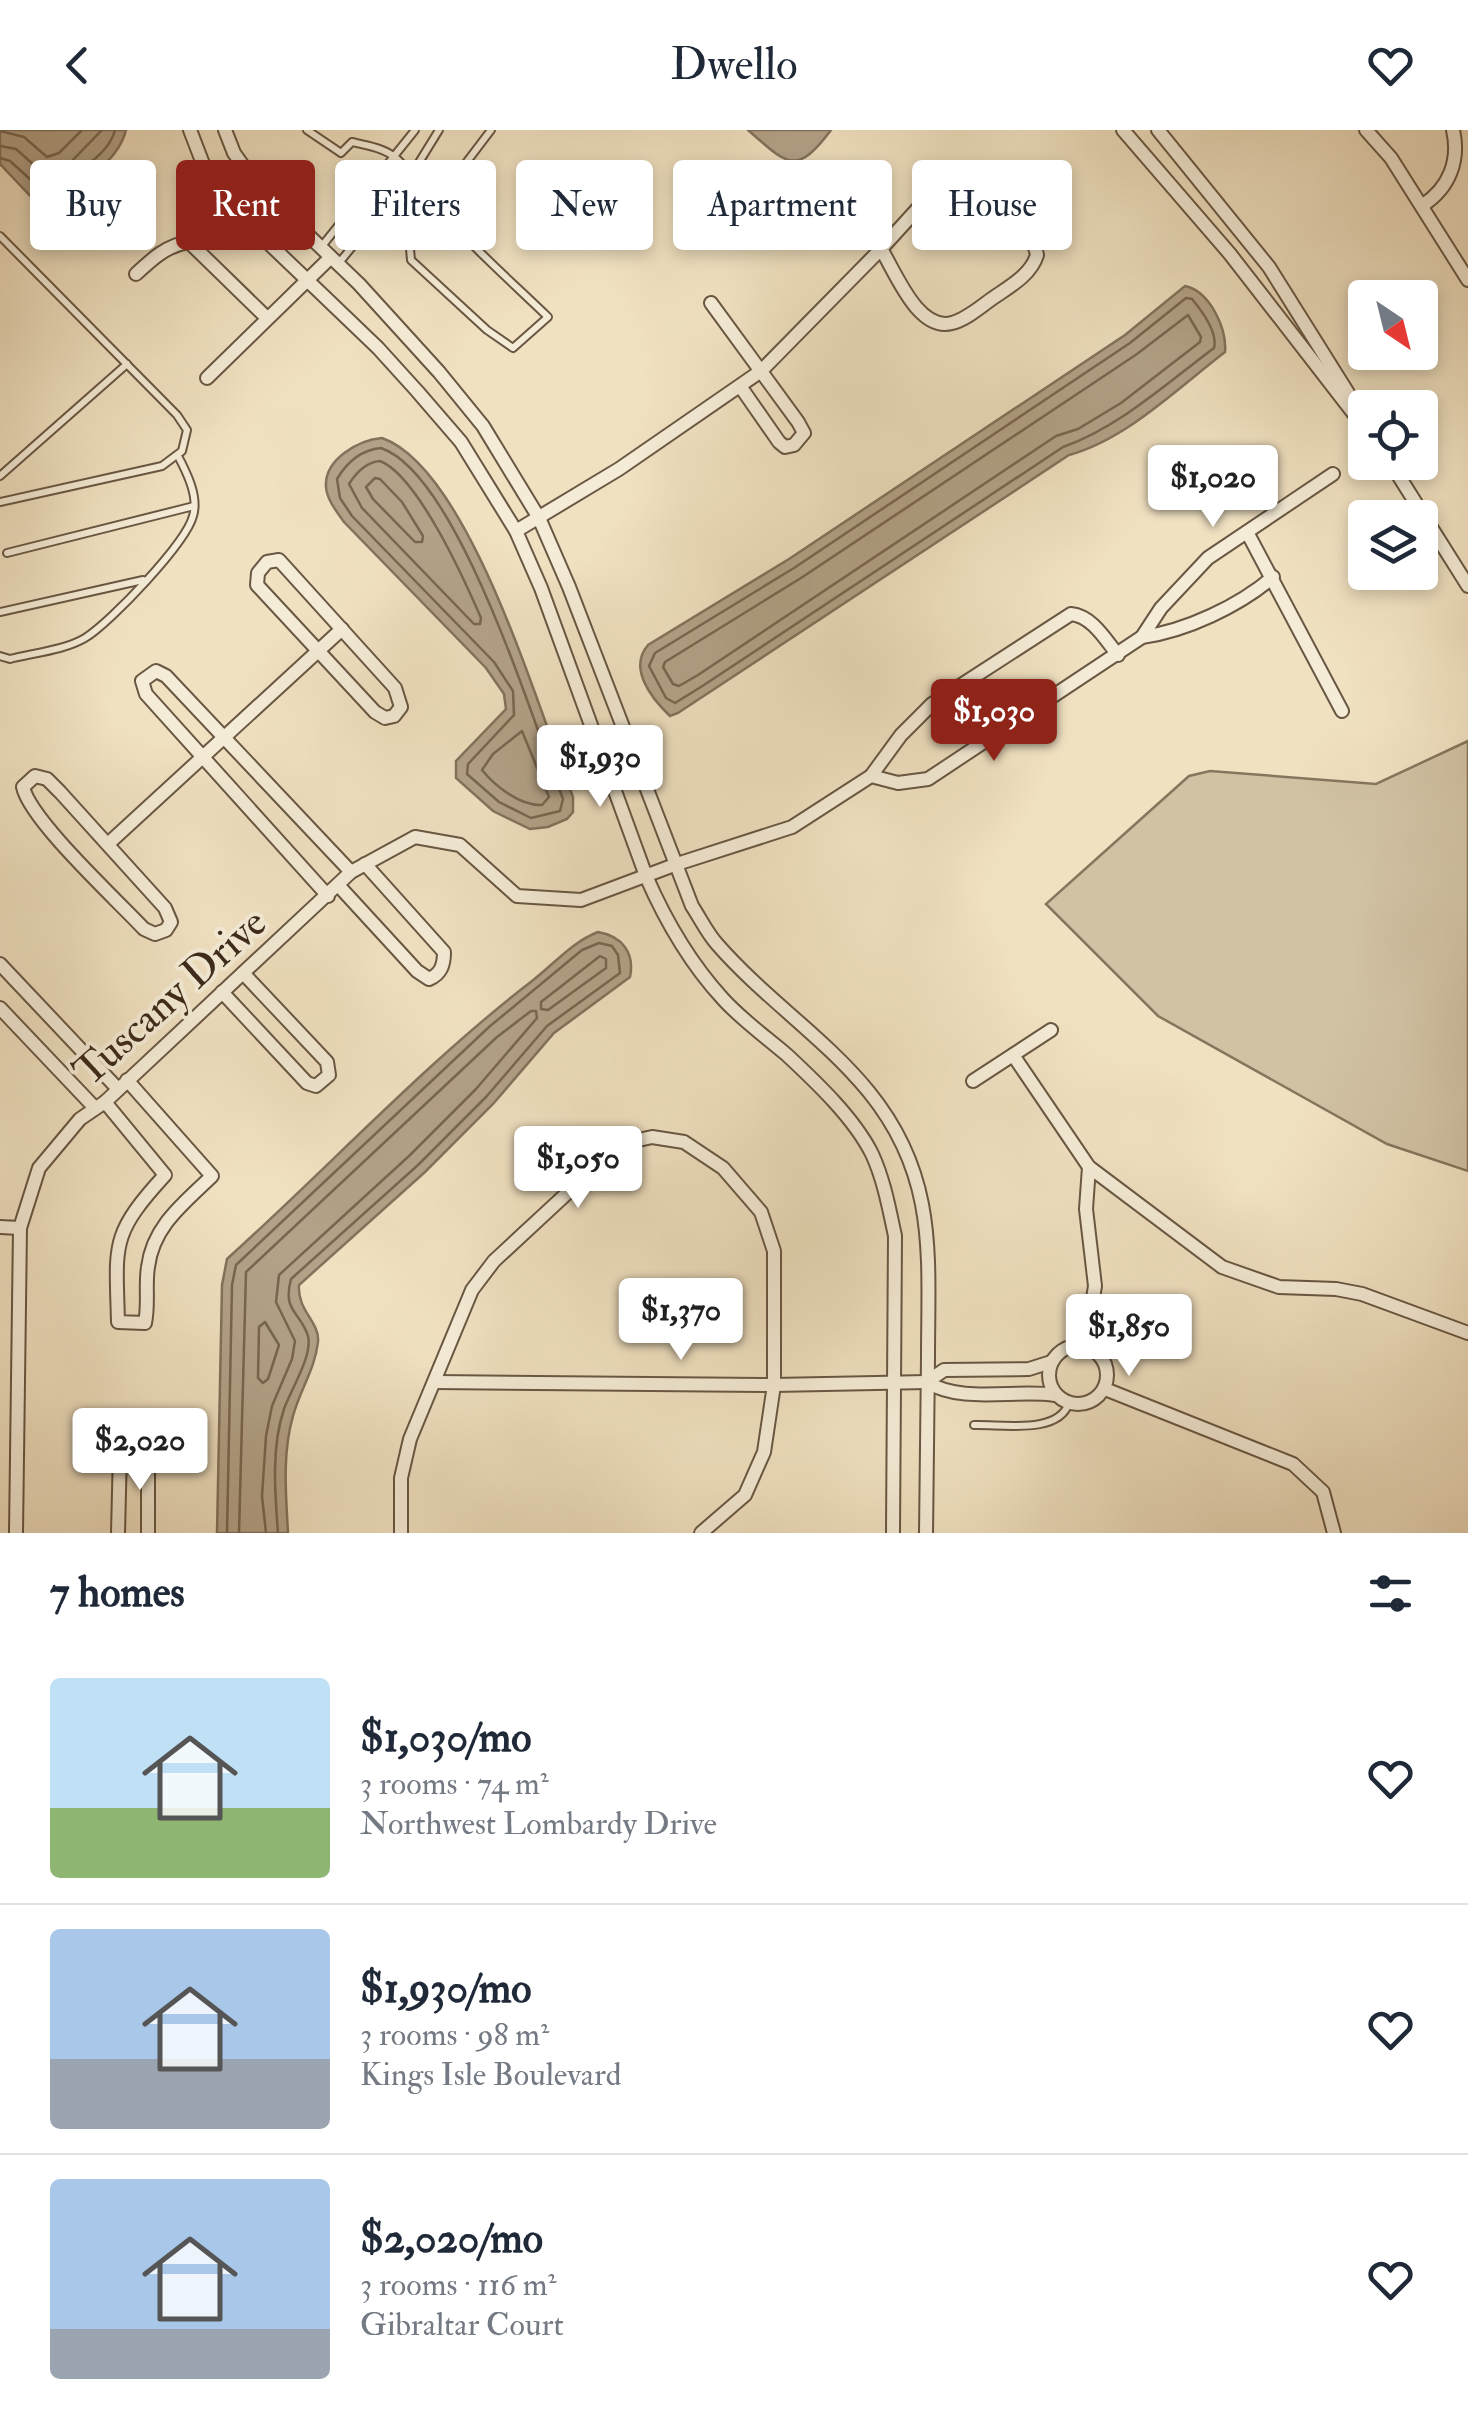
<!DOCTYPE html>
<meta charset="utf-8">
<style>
:root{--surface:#fff;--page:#f6f6f7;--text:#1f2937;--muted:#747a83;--line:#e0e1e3;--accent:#8f2418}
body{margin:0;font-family:"IM FELL Double Pica",serif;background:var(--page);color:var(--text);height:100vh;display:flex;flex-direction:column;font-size:38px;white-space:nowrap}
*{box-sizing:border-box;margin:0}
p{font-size:32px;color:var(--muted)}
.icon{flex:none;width:55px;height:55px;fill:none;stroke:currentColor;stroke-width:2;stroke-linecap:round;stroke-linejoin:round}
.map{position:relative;height:1403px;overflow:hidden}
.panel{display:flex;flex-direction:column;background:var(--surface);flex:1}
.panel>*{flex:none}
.hud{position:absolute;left:30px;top:30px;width:1410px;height:90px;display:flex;gap:20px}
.needle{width:65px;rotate:145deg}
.tools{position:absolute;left:1348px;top:150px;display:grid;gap:20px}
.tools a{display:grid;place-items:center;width:90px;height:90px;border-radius:10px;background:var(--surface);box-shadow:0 5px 15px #0003;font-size:50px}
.price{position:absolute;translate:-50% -85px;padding:0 22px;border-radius:10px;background:#fff;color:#222;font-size:32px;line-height:65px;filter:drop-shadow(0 2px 5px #0008)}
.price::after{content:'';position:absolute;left:50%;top:60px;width:30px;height:22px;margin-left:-15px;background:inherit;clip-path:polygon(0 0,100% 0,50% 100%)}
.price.on{background:var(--accent);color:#fff}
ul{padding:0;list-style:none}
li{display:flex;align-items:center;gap:30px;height:250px;padding:0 50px}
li+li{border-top:2px solid var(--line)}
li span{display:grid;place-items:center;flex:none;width:280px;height:200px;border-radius:10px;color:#555}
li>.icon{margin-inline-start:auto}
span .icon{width:120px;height:120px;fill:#fffc;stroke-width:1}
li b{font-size:42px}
h2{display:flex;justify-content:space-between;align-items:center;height:120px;padding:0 50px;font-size:42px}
.chip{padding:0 35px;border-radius:10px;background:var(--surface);box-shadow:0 5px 15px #0003;font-size:35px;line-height:90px}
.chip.on{background:var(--accent);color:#fff}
header{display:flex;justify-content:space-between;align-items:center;height:130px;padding:0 50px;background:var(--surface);font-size:45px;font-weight:600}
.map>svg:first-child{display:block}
.green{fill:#d1c2a4;stroke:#86765e;stroke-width:2.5}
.water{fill:#b3a288;stroke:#83725c;stroke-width:2.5}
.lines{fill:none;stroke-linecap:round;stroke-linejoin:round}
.shore{stroke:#786650;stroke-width:2.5}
.lane-casing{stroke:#695743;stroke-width:10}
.street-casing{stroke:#695743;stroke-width:16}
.lane{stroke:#f5ecd7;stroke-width:6}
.street{stroke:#f5ecd7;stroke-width:12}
.labels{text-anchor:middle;stroke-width:8;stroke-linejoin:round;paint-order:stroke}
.street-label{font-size:42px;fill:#3c2919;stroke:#f5ecd7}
</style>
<header><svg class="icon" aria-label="back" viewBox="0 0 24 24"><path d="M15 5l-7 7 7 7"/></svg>Dwello<svg class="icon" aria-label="heart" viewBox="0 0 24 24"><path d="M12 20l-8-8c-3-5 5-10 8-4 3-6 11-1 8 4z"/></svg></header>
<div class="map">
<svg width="1468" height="1403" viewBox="0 0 1468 1403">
<rect width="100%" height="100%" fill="#f0e1c1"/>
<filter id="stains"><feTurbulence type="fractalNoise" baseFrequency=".002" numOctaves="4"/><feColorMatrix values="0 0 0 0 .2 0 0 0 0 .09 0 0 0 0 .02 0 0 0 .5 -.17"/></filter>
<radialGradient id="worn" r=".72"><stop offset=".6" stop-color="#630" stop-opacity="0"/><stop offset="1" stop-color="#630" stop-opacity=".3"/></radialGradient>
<path class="green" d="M1468,611V1041L1387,1014L1158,886L1046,774L1189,646L1210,641L1376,654Z"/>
<g class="water">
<path d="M0,0H126C116,39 70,59 36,72L0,34Z"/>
<path d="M748,0H831C796,47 787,34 748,0Z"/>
<path d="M1185,156C1210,161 1227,199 1225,222C1178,258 1127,309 1069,325L678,583L670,586C651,568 628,538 648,515L789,429L1125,205Z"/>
<path d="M382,308C470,339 539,583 573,667V682L567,689L548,697L530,699L493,681L456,648V631L506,579L504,564L486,538L344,392C337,382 327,370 326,357C324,329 359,310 382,308Z"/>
<path d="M598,802C622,806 635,823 630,847L554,903L493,974L425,1042L299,1155C297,1181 320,1192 318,1212C315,1239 300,1260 293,1286C282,1324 286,1365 288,1403H217L222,1155L227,1129C329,1037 423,935 532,851C554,834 572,812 598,802Z"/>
</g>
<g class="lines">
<g class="shore">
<path d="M0,1L24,7L47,27L59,23L82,0"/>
<path d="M0,16L16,19L44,44L67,36L102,0"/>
<path d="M0,28L10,31L41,59C66,50 108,28 115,0"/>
<path d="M1186,168L1192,169C1202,181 1218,202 1214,218C1166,254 1119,297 1063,317L704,555L675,573L666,568L649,536L655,523L794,438L1130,213Z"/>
<path d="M1188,185L1201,207L1200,212L1121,273L1078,299L1056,306L698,545L679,556L673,554L663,537L665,532L801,448L1137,224Z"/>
<path d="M381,318C459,345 533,593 563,669L560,681L531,688L499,672L467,644L468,634L514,585L513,561L494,532L352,386L340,368L337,349C347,332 361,320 381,318Z"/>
<path d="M380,331C418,346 465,451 481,488L480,494H474L362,378L349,354C356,343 366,332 380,331Z"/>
<path d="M375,348L380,349L402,372L423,406L422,412H415L373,369L366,357Z"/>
<path d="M522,601L549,667L542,675C520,676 495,656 482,640L493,624Z"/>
<path d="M600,826L606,829V838L548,880L541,879V872Z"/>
<path d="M265,1192L279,1215L268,1249L263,1253L258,1248L259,1197Z"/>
<path d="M227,1403L232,1155L236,1135L489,897L582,820L599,813L612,816L618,825L620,843L547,896L486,967L418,1035L291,1149C282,1182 301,1182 308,1206C313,1226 290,1261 284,1279C271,1317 275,1364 278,1403"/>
<path d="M239,1403L246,1142L497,907L531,881H536L537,888L476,959L409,1026L279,1145L276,1172L295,1211L292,1229L272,1276L266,1306L262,1366L266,1403"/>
</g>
<g class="lane-casing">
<g id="lane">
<path d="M307,0L341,23L352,12C366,15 384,18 396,28C418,48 440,83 463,105C490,133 520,160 548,187L513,218L487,200L411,130L409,108L491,0"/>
<path d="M0,106L177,285L187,300L182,321L162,336L0,372"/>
<path d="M322,116L415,0"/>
<path d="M338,134L410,47L439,0"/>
<path d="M0,346L127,234"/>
<path d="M7,423L194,376"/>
<path d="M0,482L143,450"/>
<path d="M0,526L10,529C33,523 65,520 85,508C111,492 186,413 193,386C199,367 187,343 178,326"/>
<path d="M974,1295C1002,1294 1058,1305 1069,1273"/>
</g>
</g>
<g class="street-casing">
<g id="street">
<path d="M190,0L205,39L233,79L378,218L417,261L461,312L516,401L541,458L646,746C666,792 689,832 723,869C742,890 766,907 787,925C817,953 854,988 872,1024C884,1050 889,1078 895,1106L893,1403"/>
<path d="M225,0L234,23L258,57L359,154L439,242L483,296L539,388L569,457L692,776C700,788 707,803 717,814C764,868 824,907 869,962C938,1047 928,1126 928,1228C927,1287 927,1345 926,1403"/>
<path d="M1123,0L1230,124L1365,298"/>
<path d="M1158,0L1269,137L1348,263"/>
<path d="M1366,0L1391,28L1468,150"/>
<path d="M964,45C988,51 1033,100 1037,125C1031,145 1009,157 993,168C980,177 967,189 952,193C918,202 896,143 881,119L941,53Z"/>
<path d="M1423,75C1449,58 1460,31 1453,0"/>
<path d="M136,144C152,129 167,115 189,112L267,188"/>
<path d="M711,173L798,292L804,303L794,315L785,317L779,312L740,256"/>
<path d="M207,248L330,128"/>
<path d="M1390,332L1468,456"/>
<path d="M516,401L619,339L761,241L881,119"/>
<path d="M1247,402L1342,581"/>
<path d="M279,430L395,558L401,577L394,586L385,588L375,582L257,455L258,443L267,432Z"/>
<path d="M1142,507L1161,478L1208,428L1333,344"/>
<path d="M35,646L47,649L60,662L165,778L171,792L166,800L155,804L144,799C117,770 30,690 23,657Z"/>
<path d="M871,646L901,605L932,574L1071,484C1092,486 1105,509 1118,525"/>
<path d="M109,713L342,499"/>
<path d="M338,755L417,841L429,849C441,844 444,835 444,822L365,734"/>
<path d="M328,766L146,564L142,551L156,541L166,546L351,742"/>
<path d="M0,834L118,959"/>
<path d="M222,862L307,953L316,956L329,945L327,932L243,843"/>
<path d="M0,878L95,978"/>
<path d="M1013,925L1089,1037L1222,1137L1279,1157L1336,1159L1362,1164L1468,1203"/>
<path d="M973,951L1051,900"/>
<path d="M105,972L165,1045C110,1105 116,1114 118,1192L145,1193C149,1174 145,1156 148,1137C153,1096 184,1073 212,1046L127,950"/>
<path d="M0,1097L20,1098"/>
<circle cx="1078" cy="1245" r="29"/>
<path d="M1085,1217L1095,1156L1086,1079L1089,1037"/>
<path d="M435,1252L774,1255L927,1252"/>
<path d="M927,1252C962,1274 1015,1259 1055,1265"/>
<path d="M927,1252L944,1240L1029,1239L1051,1232"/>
<path d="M1105,1259L1293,1334L1323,1362L1334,1403"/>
<path d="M16,1403L20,1098L39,1038L80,989L105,972L351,742L415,707L460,715L517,766L581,770L677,734L792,697L871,646L898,653L928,649L1142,507C1186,501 1239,476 1273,447"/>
<path d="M118,1403L120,1321L135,1318L142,1320L148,1329V1403"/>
<path d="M401,1403V1348L410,1309L472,1160L494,1131L604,1029L630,1012L652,1007L684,1012L723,1038L761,1082L774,1121V1255L764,1322L745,1365L701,1403"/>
</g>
</g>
<use href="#lane" class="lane"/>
<use href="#street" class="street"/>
</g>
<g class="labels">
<g class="street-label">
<text transform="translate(169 866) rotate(-42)" y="15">Tuscany Drive</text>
</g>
</g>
<rect width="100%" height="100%" filter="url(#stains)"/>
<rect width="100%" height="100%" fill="url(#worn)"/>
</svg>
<div class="tools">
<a><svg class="needle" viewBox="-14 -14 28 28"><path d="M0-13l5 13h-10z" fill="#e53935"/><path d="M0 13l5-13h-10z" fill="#747a83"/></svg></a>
<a><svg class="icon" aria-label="locate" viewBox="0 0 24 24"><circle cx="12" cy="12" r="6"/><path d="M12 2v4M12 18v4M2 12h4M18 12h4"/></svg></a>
<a><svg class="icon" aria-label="layers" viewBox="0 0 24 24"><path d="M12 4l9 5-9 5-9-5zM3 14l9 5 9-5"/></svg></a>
</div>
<b class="price" style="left:1213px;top:400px">$1,020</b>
<b class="price on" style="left:994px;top:634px">$1,030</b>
<b class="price" style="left:600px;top:680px">$1,930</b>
<b class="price" style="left:578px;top:1081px">$1,050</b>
<b class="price" style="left:681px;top:1233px">$1,370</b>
<b class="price" style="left:1129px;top:1249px">$1,850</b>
<b class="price" style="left:140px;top:1363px">$2,020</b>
<div class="hud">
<a class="chip">Buy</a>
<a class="chip on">Rent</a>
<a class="chip">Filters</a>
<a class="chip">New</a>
<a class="chip">Apartment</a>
<a class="chip">House</a>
</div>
</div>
<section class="panel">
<h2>7 homes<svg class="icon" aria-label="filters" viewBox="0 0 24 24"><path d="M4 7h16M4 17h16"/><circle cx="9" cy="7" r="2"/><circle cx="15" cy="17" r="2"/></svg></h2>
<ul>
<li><span style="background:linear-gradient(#bfe0f5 65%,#8fb573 0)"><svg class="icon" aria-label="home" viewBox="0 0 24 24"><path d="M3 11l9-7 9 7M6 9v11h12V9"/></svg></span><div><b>$1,030/mo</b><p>3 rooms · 74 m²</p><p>Northwest Lombardy Drive</p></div><svg class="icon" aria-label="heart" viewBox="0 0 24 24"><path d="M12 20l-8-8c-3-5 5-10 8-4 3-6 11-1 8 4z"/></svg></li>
<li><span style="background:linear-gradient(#a9c7e8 65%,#9aa5b1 0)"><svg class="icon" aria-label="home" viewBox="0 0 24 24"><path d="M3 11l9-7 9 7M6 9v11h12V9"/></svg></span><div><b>$1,930/mo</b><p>3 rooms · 98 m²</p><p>Kings Isle Boulevard</p></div><svg class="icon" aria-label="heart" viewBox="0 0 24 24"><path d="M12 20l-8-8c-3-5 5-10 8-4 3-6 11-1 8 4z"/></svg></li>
<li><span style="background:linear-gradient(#a9c7e8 75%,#9aa5b1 0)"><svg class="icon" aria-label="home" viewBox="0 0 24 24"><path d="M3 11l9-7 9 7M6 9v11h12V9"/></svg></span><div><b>$2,020/mo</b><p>3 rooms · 116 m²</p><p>Gibraltar Court</p></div><svg class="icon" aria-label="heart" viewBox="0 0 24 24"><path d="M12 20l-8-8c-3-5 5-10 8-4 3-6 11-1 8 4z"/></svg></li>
</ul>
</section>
